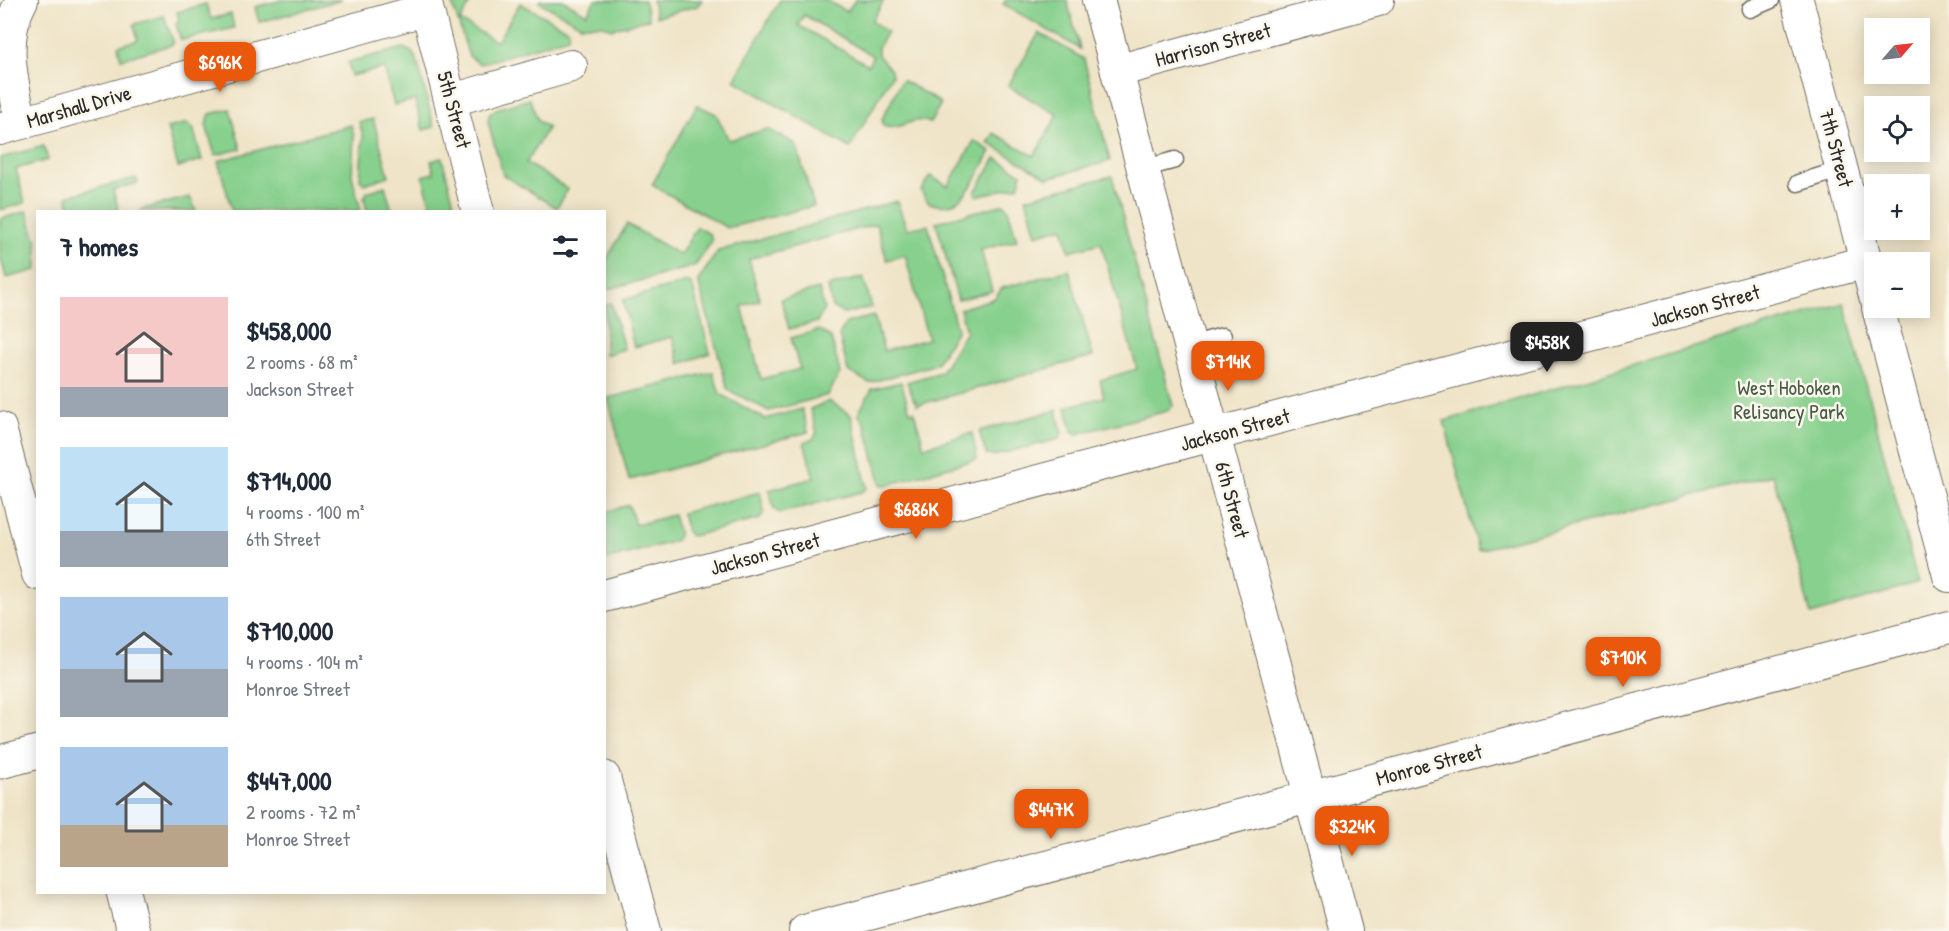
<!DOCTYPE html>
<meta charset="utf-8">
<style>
:root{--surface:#fff;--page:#f6f6f7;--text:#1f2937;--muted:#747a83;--accent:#ea580c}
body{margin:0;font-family:"Patrick Hand",sans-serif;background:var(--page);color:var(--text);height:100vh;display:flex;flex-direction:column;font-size:22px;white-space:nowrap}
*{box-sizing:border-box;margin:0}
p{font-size:20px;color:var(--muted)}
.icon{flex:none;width:33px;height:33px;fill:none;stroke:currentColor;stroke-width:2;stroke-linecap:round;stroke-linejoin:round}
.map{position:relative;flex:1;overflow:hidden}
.panel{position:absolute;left:36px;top:210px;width:570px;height:684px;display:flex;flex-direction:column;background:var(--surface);border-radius:0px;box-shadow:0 3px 15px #0003}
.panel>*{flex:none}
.needle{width:39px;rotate:62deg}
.fabs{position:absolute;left:1864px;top:18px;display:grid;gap:12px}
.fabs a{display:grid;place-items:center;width:66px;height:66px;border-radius:0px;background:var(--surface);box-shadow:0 3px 15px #0003;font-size:30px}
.price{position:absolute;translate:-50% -51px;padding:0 14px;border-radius:12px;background:var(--accent);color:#fff;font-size:20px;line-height:39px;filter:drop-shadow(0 2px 3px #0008)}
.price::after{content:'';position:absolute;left:50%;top:36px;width:18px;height:14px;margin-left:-9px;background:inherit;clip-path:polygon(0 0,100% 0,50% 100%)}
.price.current{background:#222;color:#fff}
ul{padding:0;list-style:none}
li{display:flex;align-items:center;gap:18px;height:150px;padding:0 24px}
li span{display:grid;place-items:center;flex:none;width:168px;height:120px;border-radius:0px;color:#555}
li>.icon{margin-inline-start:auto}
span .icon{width:72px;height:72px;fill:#fffc;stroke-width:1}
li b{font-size:26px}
h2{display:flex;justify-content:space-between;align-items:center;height:72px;padding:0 24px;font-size:26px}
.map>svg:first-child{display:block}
.green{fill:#87d08d;stroke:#597e5c;stroke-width:1.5;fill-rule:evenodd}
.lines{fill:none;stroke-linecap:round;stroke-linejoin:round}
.lane-casing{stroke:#706c62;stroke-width:19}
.street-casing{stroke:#706c62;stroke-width:34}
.secondary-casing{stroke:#706c62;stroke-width:35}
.lane{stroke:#fff;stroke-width:16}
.street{stroke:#fff;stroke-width:32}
.secondary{stroke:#fff;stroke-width:33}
.labels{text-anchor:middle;stroke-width:5;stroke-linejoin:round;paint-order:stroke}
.street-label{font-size:21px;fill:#2b2b2b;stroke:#fbf7ec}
.park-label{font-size:21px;fill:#475d48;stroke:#fbf7ec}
</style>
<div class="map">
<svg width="1949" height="931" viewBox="0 0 1949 931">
<rect width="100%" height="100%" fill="#fbf7ec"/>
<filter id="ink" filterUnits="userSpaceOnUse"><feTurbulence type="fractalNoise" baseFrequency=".0167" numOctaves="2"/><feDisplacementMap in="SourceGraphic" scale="12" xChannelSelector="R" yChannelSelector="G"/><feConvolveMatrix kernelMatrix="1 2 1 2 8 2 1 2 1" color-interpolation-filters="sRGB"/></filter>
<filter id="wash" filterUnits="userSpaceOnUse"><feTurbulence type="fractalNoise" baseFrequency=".008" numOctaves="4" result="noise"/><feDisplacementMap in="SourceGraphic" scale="24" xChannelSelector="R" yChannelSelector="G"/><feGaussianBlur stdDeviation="1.35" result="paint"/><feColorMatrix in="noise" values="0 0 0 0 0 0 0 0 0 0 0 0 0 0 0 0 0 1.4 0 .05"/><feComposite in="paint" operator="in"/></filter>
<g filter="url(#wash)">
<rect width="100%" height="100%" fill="#efe4c7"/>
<g class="green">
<path d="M282,0H341L259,22L255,7Z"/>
<path d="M451,0H472L460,21L497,42L520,3L569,30L568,37L480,64L469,56Z"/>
<path d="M540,0H563L587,14L595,0H644L649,19L611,29L603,25H581L539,2Z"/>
<path d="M652,0H702L697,6L656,17Z"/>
<path d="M780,0H826L847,12L855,0H884L872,21L887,32L878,47V55L891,70L892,75L850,148L734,80ZM804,15L873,56L868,65L798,25Z"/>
<path d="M1006,0H1067L1080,49L1003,4Z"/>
<path d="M206,4L211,19L231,14L234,28L181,40L176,25L179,21L177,12Z"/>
<path d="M164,16L173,41L172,45L121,59L118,46L138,40L134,24Z"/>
<path d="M1039,33L1084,59L1110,161L1048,178L988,143L994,133L1034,156L1058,115L1008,86Z"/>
<path d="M403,48L412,52L417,60L434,127L423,130L415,100L394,105L384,68L351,76L348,62Z"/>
<path d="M902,80L941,103L930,123C912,114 900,133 883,126L882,119Z"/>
<path d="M530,99L538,121L548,127L526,163L568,189L557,208L503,175L488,122L489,115L496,109Z"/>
<path d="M697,105L716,114L729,140L768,129L796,144L814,206L727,228L652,185Z"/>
<path d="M230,109L241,149L215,155L206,125L210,114Z"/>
<path d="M373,119L389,176L364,184L360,180L363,135L359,122Z"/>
<path d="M187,123L193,128L202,160L178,167L167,128Z"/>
<path d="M351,125L354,136L352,176L361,211H232L218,161Z"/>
<path d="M974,141L991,151C977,175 963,218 928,202L921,191L930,176L948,186Z"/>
<path d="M44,146L48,160L16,169L25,203L0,210V158Z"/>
<path d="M442,158L456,211H432L423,176L434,173L431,161Z"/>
<path d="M996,158L1022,174L1018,186L977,196L975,192Z"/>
<path d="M1112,176L1173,406L1167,411L1077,434L1072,431L1066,407L1104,397L1100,380L1137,369L1101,243L1069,251L1063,227L1036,235L1026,198Z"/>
<path d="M136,178L138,183L113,190L119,211H71L67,196Z"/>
<path d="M385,186L392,211H367L364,198L367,192Z"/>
<path d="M190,197L196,211H141L142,209Z"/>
<path d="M897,201L907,229L928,225L957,330L936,364L869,383L848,371L839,335L846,323L874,316L884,351L928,339L905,255L887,260L876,224L749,259L760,300L742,306L761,379L800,369L791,338L819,330L831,338L840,373L828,395L769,411L728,390L698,281L718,251Z"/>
<path d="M1004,204L1008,209L1017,240L981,250L992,291L958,300L936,222Z"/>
<path d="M27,211L37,242V270L6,278L0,255V219Z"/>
<path d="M627,224L680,255L697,227L710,234L712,241L695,266L605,290V262Z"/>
<path d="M1069,270L1093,356L917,405L916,400L914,401L907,382L941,372L966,332L960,309L995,298L1002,288Z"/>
<path d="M863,277L872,307L844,314L832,307L828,287Z"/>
<path d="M687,282L692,285L710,353L680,364L672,337L634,347L623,300Z"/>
<path d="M819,289L824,309L817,322L789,329L781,299Z"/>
<path d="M611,303L624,349L605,355V305Z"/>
<path d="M1844,303L1918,583L1811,615L1773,475L1478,550L1444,421Z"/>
<path d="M713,372L720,394L765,419L802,409L808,432L629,480L608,398Z"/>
<path d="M901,382L910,412L914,411L924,447L972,433L977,459L887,485H881L865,424L858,414L872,389Z"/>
<path d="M829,401L851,415L867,488L861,492L780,513L774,509L769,490L814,478L804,442L813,439L817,433L810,409Z"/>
<path d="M1057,410L1062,432L1059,439L993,456L986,454L979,431Z"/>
<path d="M760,492L764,512L760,519L692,536L687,533L682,513Z"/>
<path d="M629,505L635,525L673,515L679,535L675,541L605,560V512Z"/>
</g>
</g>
<g filter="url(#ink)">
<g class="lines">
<g class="lane-casing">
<g id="lane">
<path d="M1750,9L1771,0"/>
<path d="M1142,169L1175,160"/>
<path d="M1798,183L1842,169"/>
<path d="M1190,345L1223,336"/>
</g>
</g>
<g class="street-casing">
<g id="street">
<path d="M425,0L478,212"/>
<path d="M1098,0L1346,931"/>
<path d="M1797,0L1875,296"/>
<path d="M1117,71L1378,0"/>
<path d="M452,100L571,66"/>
<path d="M21,123C12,81 0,39 22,0"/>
<path d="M0,129L427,9"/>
<path d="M1878,308L1949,576"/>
<path d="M0,428L38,574"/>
<path d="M604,596L1866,262"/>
<path d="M604,777L645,931"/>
<path d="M805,931L1949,627"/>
</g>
</g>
<g class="secondary-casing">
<g id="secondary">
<path d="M0,762L38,752"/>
<path d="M123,892L133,931"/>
</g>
</g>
<use href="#lane" class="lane"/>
<use href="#street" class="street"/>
<use href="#secondary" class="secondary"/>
</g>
</g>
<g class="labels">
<g class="street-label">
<text transform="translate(1213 45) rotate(-15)" y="7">Harrison Street</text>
<text transform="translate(79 107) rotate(-16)" y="7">Marshall Drive</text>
<text transform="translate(454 110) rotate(75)" y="7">5th Street</text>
<text transform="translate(1836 148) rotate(75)" y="7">7th Street</text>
<text transform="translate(1705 306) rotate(-15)" y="7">Jackson Street</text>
<text transform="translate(1235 430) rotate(-15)" y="7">Jackson Street</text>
<text transform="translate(1232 500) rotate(75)" y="7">6th Street</text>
<text transform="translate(765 554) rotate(-15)" y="7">Jackson Street</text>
<text transform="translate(1429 765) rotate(-15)" y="7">Monroe Street</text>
</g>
<g class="park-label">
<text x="1789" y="395">West Hoboken<tspan x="1789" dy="24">Relisancy Park</tspan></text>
</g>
</g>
</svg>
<div class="fabs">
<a><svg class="needle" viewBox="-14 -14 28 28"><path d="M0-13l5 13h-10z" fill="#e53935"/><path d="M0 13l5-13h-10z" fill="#747a83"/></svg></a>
<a><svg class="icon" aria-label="locate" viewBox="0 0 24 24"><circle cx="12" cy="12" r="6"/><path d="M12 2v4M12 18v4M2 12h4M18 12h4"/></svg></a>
<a>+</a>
<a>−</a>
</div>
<b class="price" style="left:220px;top:93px">$696K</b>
<b class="price current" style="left:1547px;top:373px">$458K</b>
<b class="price" style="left:1228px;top:392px">$714K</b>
<b class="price" style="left:916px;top:540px">$686K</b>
<b class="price" style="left:1623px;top:688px">$710K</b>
<b class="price" style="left:1051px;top:840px">$447K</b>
<b class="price" style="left:1352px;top:857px">$324K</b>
<section class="panel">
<h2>7 homes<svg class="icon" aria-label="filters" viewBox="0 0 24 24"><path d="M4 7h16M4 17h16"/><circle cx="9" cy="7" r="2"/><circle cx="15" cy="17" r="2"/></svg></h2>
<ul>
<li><span style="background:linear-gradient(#f6c9c9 75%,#9aa5b1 0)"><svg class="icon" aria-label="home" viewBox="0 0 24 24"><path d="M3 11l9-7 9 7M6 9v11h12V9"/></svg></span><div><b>$458,000</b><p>2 rooms · 68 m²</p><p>Jackson Street</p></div></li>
<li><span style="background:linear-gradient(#bfe0f5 70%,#9aa5b1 0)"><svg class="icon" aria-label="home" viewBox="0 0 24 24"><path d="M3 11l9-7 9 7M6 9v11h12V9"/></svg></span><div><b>$714,000</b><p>4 rooms · 100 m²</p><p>6th Street</p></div></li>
<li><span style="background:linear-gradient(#a9c7e8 60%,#9aa5b1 0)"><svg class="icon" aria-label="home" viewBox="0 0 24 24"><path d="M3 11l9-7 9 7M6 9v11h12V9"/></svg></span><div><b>$710,000</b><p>4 rooms · 104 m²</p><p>Monroe Street</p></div></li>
<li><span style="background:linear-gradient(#a9c7e8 65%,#b9a48a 0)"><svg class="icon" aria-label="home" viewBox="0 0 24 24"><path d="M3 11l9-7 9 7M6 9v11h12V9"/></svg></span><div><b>$447,000</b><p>2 rooms · 72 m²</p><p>Monroe Street</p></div></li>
</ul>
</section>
</div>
